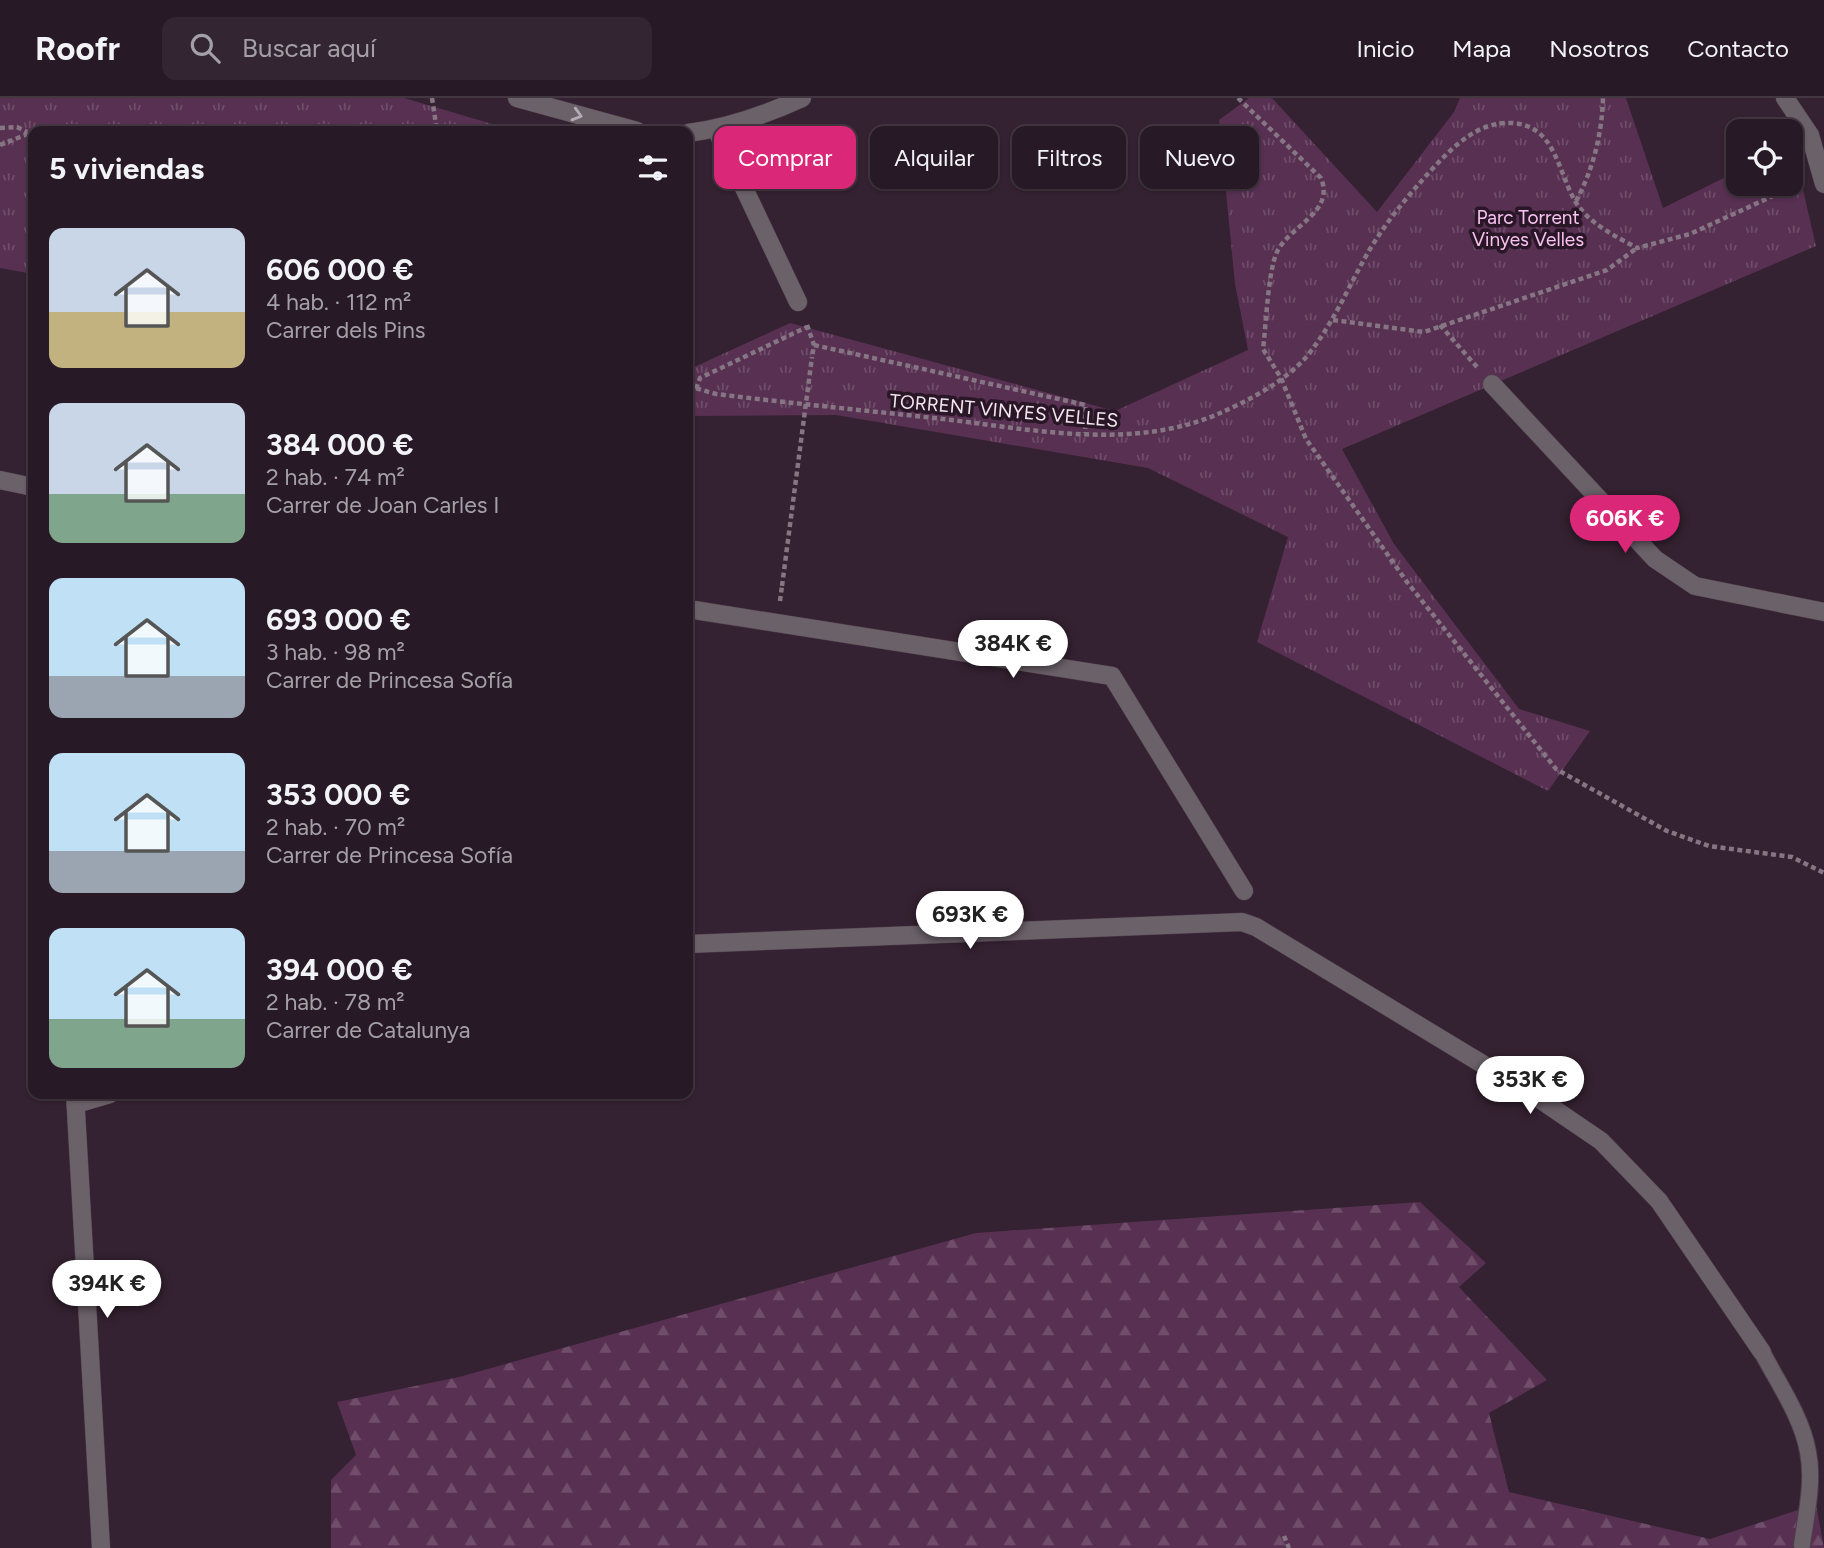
<!DOCTYPE html>
<html lang="es">
<meta charset="utf-8">
<style>
:root{--surface:#271925;--page:#332632;--text:#f1f3f6;--muted:#a4a0a7;--line:#433842;--accent:#db2777}
body{margin:0;font-family:Figtree,sans-serif;background:var(--page);color:var(--text);height:100vh;display:flex;flex-direction:column;font-size:26px;white-space:nowrap}
*{box-sizing:border-box;margin:0}
p{font-size:23px;color:var(--muted)}
.icon{flex:none;width:38px;height:38px;fill:none;stroke:currentColor;stroke-width:2;stroke-linecap:round;stroke-linejoin:round}
.map{position:relative;flex:1;overflow:hidden}
.sheet{position:absolute;left:28px;top:28px;width:665px;height:973px;display:flex;flex-direction:column;background:var(--surface);border-radius:14px;box-shadow:0 2px 5px #0004,0 0 0 2px var(--line)}
.sheet>*{flex:none}
.banner{position:absolute;left:714px;top:28px;width:665px;height:63px;display:flex;gap:14px}
.controls{position:absolute;left:1726px;top:21px;display:grid;gap:14px}
.controls a{display:grid;place-items:center;width:77px;height:77px;border-radius:14px;background:var(--surface);box-shadow:0 2px 5px #0004,0 0 0 2px var(--line);font-size:35px}
.price{position:absolute;translate:-50% -60px;padding:0 16px;border-radius:24px;background:#fff;color:#222;font-size:23px;line-height:46px;filter:drop-shadow(0 2px 4px #0008)}
.price::after{content:'';position:absolute;left:50%;top:42px;width:21px;height:16px;margin-left:-10px;background:inherit;clip-path:polygon(0 0,100% 0,50% 100%)}
.price.current{background:var(--accent);color:#fff}
ul{padding:0;list-style:none}
li{display:flex;align-items:center;gap:21px;height:175px;padding:0 21px}
li span{display:grid;place-items:center;flex:none;width:196px;height:140px;border-radius:14px;color:#555}
li>.icon{margin-inline-start:auto}
span .icon{width:84px;height:84px;fill:#fffc;stroke-width:1}
li b{font-size:30px}
h2{display:flex;justify-content:space-between;align-items:center;height:84px;padding:0 21px;font-size:30px}
.pill{padding:0 24px;border-radius:14px;background:var(--surface);box-shadow:0 2px 5px #0004,0 0 0 2px var(--line);font-size:24px;line-height:63px}
.pill.current{background:var(--accent);color:#fff}
header{display:flex;align-items:center;gap:42px;box-sizing:border-box;height:98px;padding:0 35px;background:var(--surface);border-bottom:2px solid var(--line)}
header strong{font-size:33px}
nav{display:flex;gap:38px;margin-inline-start:auto;font-size:24px}
.search{width:490px;height:63px;background:var(--page);display:flex;align-items:center;gap:18px;box-sizing:border-box;padding:0 24px;border-radius:14px;color:var(--muted);font-size:26px}
.map>svg:first-child{display:block}
.grass{fill:url(#grass-tufts)}
.forest{fill:url(#forest-firs)}
.lines{fill:none;stroke-linecap:round;stroke-linejoin:round}
.lane-casing{stroke:#4f3d4c;stroke-width:18}
.street-casing{stroke:#4f3d4c;stroke-width:19}
.path{stroke:#867684;stroke-width:4.5;stroke-dasharray:5 3.5;stroke-linecap:butt}
.lane{stroke:#6b6169;stroke-width:16}
.street{stroke:#6b6169;stroke-width:18}
.path-bridge{stroke:#867684;stroke-width:4.5;stroke-dasharray:5 3.5;stroke-linecap:butt}
.oneway{stroke:#b6abb4}
.labels{text-anchor:middle;stroke-width:7;stroke-linejoin:round;paint-order:stroke}
.park-label{font-size:19px;fill:#f9c3f1;stroke:#291727}
.street-label{font-size:19px;fill:#f4e7f2;stroke:#291727}
</style>
<header>
<strong>Roofr</strong>
<div class="search"><svg class="icon" aria-label="search" viewBox="0 0 24 24"><circle cx="10" cy="10" r="6"/><path d="M15 15l6 6"/></svg>Buscar aquí</div>
<nav><a>Inicio</a><a>Mapa</a><a>Nosotros</a><a>Contacto</a></nav>
</header>
<div class="map">
<svg width="1824" height="1450" viewBox="0 0 1824 1450">
<defs>
<pattern id="grass-tufts" width="24" height="20" patternUnits="userSpaceOnUse" patternTransform="scale(1.75)"><rect width="24" height="20" fill="#573052"/><path d="M3 7l-1-3M5 7V3M7 7l1-3M15 17l-1-3M17 17v-4M19 17l1-3" fill="none" stroke="#704e6b"/></pattern>
<pattern id="forest-firs" width="22" height="20" patternUnits="userSpaceOnUse" patternTransform="scale(1.75)"><rect width="22" height="20" fill="#573052"/><path d="M5 1l3.5 6h-7zM16 11l3.5 6h-7z" fill="#704e6b"/></pattern>
</defs>
<rect width="100%" height="100%" fill="#342131"/>
<g class="grass">
<path d="M0,0H404L516,33H33V176L0,170Z"/>
<path d="M1249,0H1272L1377,114L1454,14L1460,0H1626L1663,110L1738,73V86H1790L1792,45L1816,148L1342,351L1394,446L1519,611L1590,633L1548,693L1257,544L1288,439L1148,370L836,317L688,318V268L690,271L790,225L1115,313L1248,252L1235,186L1219,22Z"/>
</g>
<path class="forest" d="M1420,1104L1486,1165L1459,1189L1547,1282L1489,1315L1509,1394L1710,1441L1816,1406L1824,1450H331V1382L356,1357L337,1304L459,1279L976,1135Z"/>
<g class="lines">
<g class="lane-casing">
<path id="lane" d="M1762,1254C1778,1285 1802,1319 1808,1354C1814,1384 1806,1417 1802,1447"/>
</g>
<g class="street-casing">
<g id="street">
<path d="M517,0L637,33"/>
<path d="M1785,0L1810,37L1824,86"/>
<path d="M716,31L798,204"/>
<path d="M688,35C728,30 765,17 802,0"/>
<path d="M1492,286L1655,461L1695,488L1824,514"/>
<path d="M0,382L33,389"/>
<path d="M688,511L1112,578L1244,793"/>
<path d="M688,846L1242,824L1256,829L1532,996L1601,1043L1659,1103L1762,1254"/>
<path d="M75,996L101,1450"/>
<path d="M76,1006L110,996"/>
</g>
</g>
<g class="path">
<path d="M432,0L437,33"/>
<path d="M1238,0L1321,80C1335,115 1290,127 1277,154C1268,173 1266,228 1263,251L1281,280L1306,341L1407,484L1556,671L1667,733L1709,748L1792,759L1824,775"/>
<path d="M0,30L17,29L27,34"/>
<path d="M52,33H129"/>
<path d="M0,47L33,34"/>
<path d="M1576,103C1593,72 1602,36 1603,0"/>
<path d="M1333,222L1424,234L1607,172L1637,150"/>
<path d="M807,227L814,247L812,259"/>
<path d="M1440,227L1477,269"/>
<path d="M814,247L1086,307L1085,335"/>
<path d="M688,288L716,296C789,305 861,312 934,320C1026,330 1129,354 1218,316C1248,303 1286,283 1307,258C1334,225 1349,187 1370,151C1389,120 1411,94 1436,67C1455,47 1477,26 1506,25C1555,23 1557,72 1575,103C1588,125 1615,138 1637,150L1690,136L1799,86"/>
<path d="M696,291L700,280L807,229"/>
<path d="M780,503L782,488"/>
<path d="M1284,1438L1289,1450"/>
</g>
<use href="#lane" class="lane"/>
<use href="#street" class="street"/>
<path class="path-bridge" d="M782,488L812,259"/>
</g>
<defs><path id="oneway-chevron" d="M-2-3.5L2.5 0L-2 3.5" fill="none" stroke-width="1.6" stroke-linecap="round" stroke-linejoin="round" transform="scale(1.75)"/></defs>
<use class="oneway" href="#oneway-chevron" transform="translate(577 17) rotate(16)"/>
<g class="labels">
<g class="park-label">
<text x="1528" y="126">Parc Torrent<tspan x="1528" dy="22">Vinyes Velles</tspan></text>
</g>
<g class="street-label">
<text transform="translate(1004 312) rotate(5)" y="7">TORRENT VINYES VELLES</text>
</g>
</g>
</svg>
<div class="controls">
<a><svg class="icon" aria-label="locate" viewBox="0 0 24 24"><circle cx="12" cy="12" r="6"/><path d="M12 2v4M12 18v4M2 12h4M18 12h4"/></svg></a>
</div>
<b class="price current" style="left:1625px;top:457px">606K €</b>
<b class="price" style="left:1013px;top:582px">384K €</b>
<b class="price" style="left:970px;top:853px">693K €</b>
<b class="price" style="left:1530px;top:1018px">353K €</b>
<b class="price" style="left:107px;top:1222px">394K €</b>
<div class="banner">
<a class="pill current">Comprar</a>
<a class="pill">Alquilar</a>
<a class="pill">Filtros</a>
<a class="pill">Nuevo</a>
</div>
<section class="sheet">
<h2>5 viviendas<svg class="icon" aria-label="filters" viewBox="0 0 24 24"><path d="M4 7h16M4 17h16"/><circle cx="9" cy="7" r="2"/><circle cx="15" cy="17" r="2"/></svg></h2>
<ul>
<li><span style="background:linear-gradient(#c9d6e8 60%,#c2b280 0)"><svg class="icon" aria-label="home" viewBox="0 0 24 24"><path d="M3 11l9-7 9 7M6 9v11h12V9"/></svg></span><div><b>606 000 €</b><p>4 hab. · 112 m²</p><p>Carrer dels Pins</p></div></li>
<li><span style="background:linear-gradient(#c9d6e8 65%,#7fa58c 0)"><svg class="icon" aria-label="home" viewBox="0 0 24 24"><path d="M3 11l9-7 9 7M6 9v11h12V9"/></svg></span><div><b>384 000 €</b><p>2 hab. · 74 m²</p><p>Carrer de Joan Carles I</p></div></li>
<li><span style="background:linear-gradient(#bfe0f5 70%,#9aa5b1 0)"><svg class="icon" aria-label="home" viewBox="0 0 24 24"><path d="M3 11l9-7 9 7M6 9v11h12V9"/></svg></span><div><b>693 000 €</b><p>3 hab. · 98 m²</p><p>Carrer de Princesa Sofía</p></div></li>
<li><span style="background:linear-gradient(#bfe0f5 70%,#9aa5b1 0)"><svg class="icon" aria-label="home" viewBox="0 0 24 24"><path d="M3 11l9-7 9 7M6 9v11h12V9"/></svg></span><div><b>353 000 €</b><p>2 hab. · 70 m²</p><p>Carrer de Princesa Sofía</p></div></li>
<li><span style="background:linear-gradient(#bfe0f5 65%,#7fa58c 0)"><svg class="icon" aria-label="home" viewBox="0 0 24 24"><path d="M3 11l9-7 9 7M6 9v11h12V9"/></svg></span><div><b>394 000 €</b><p>2 hab. · 78 m²</p><p>Carrer de Catalunya</p></div></li>
</ul>
</section>
</div>
